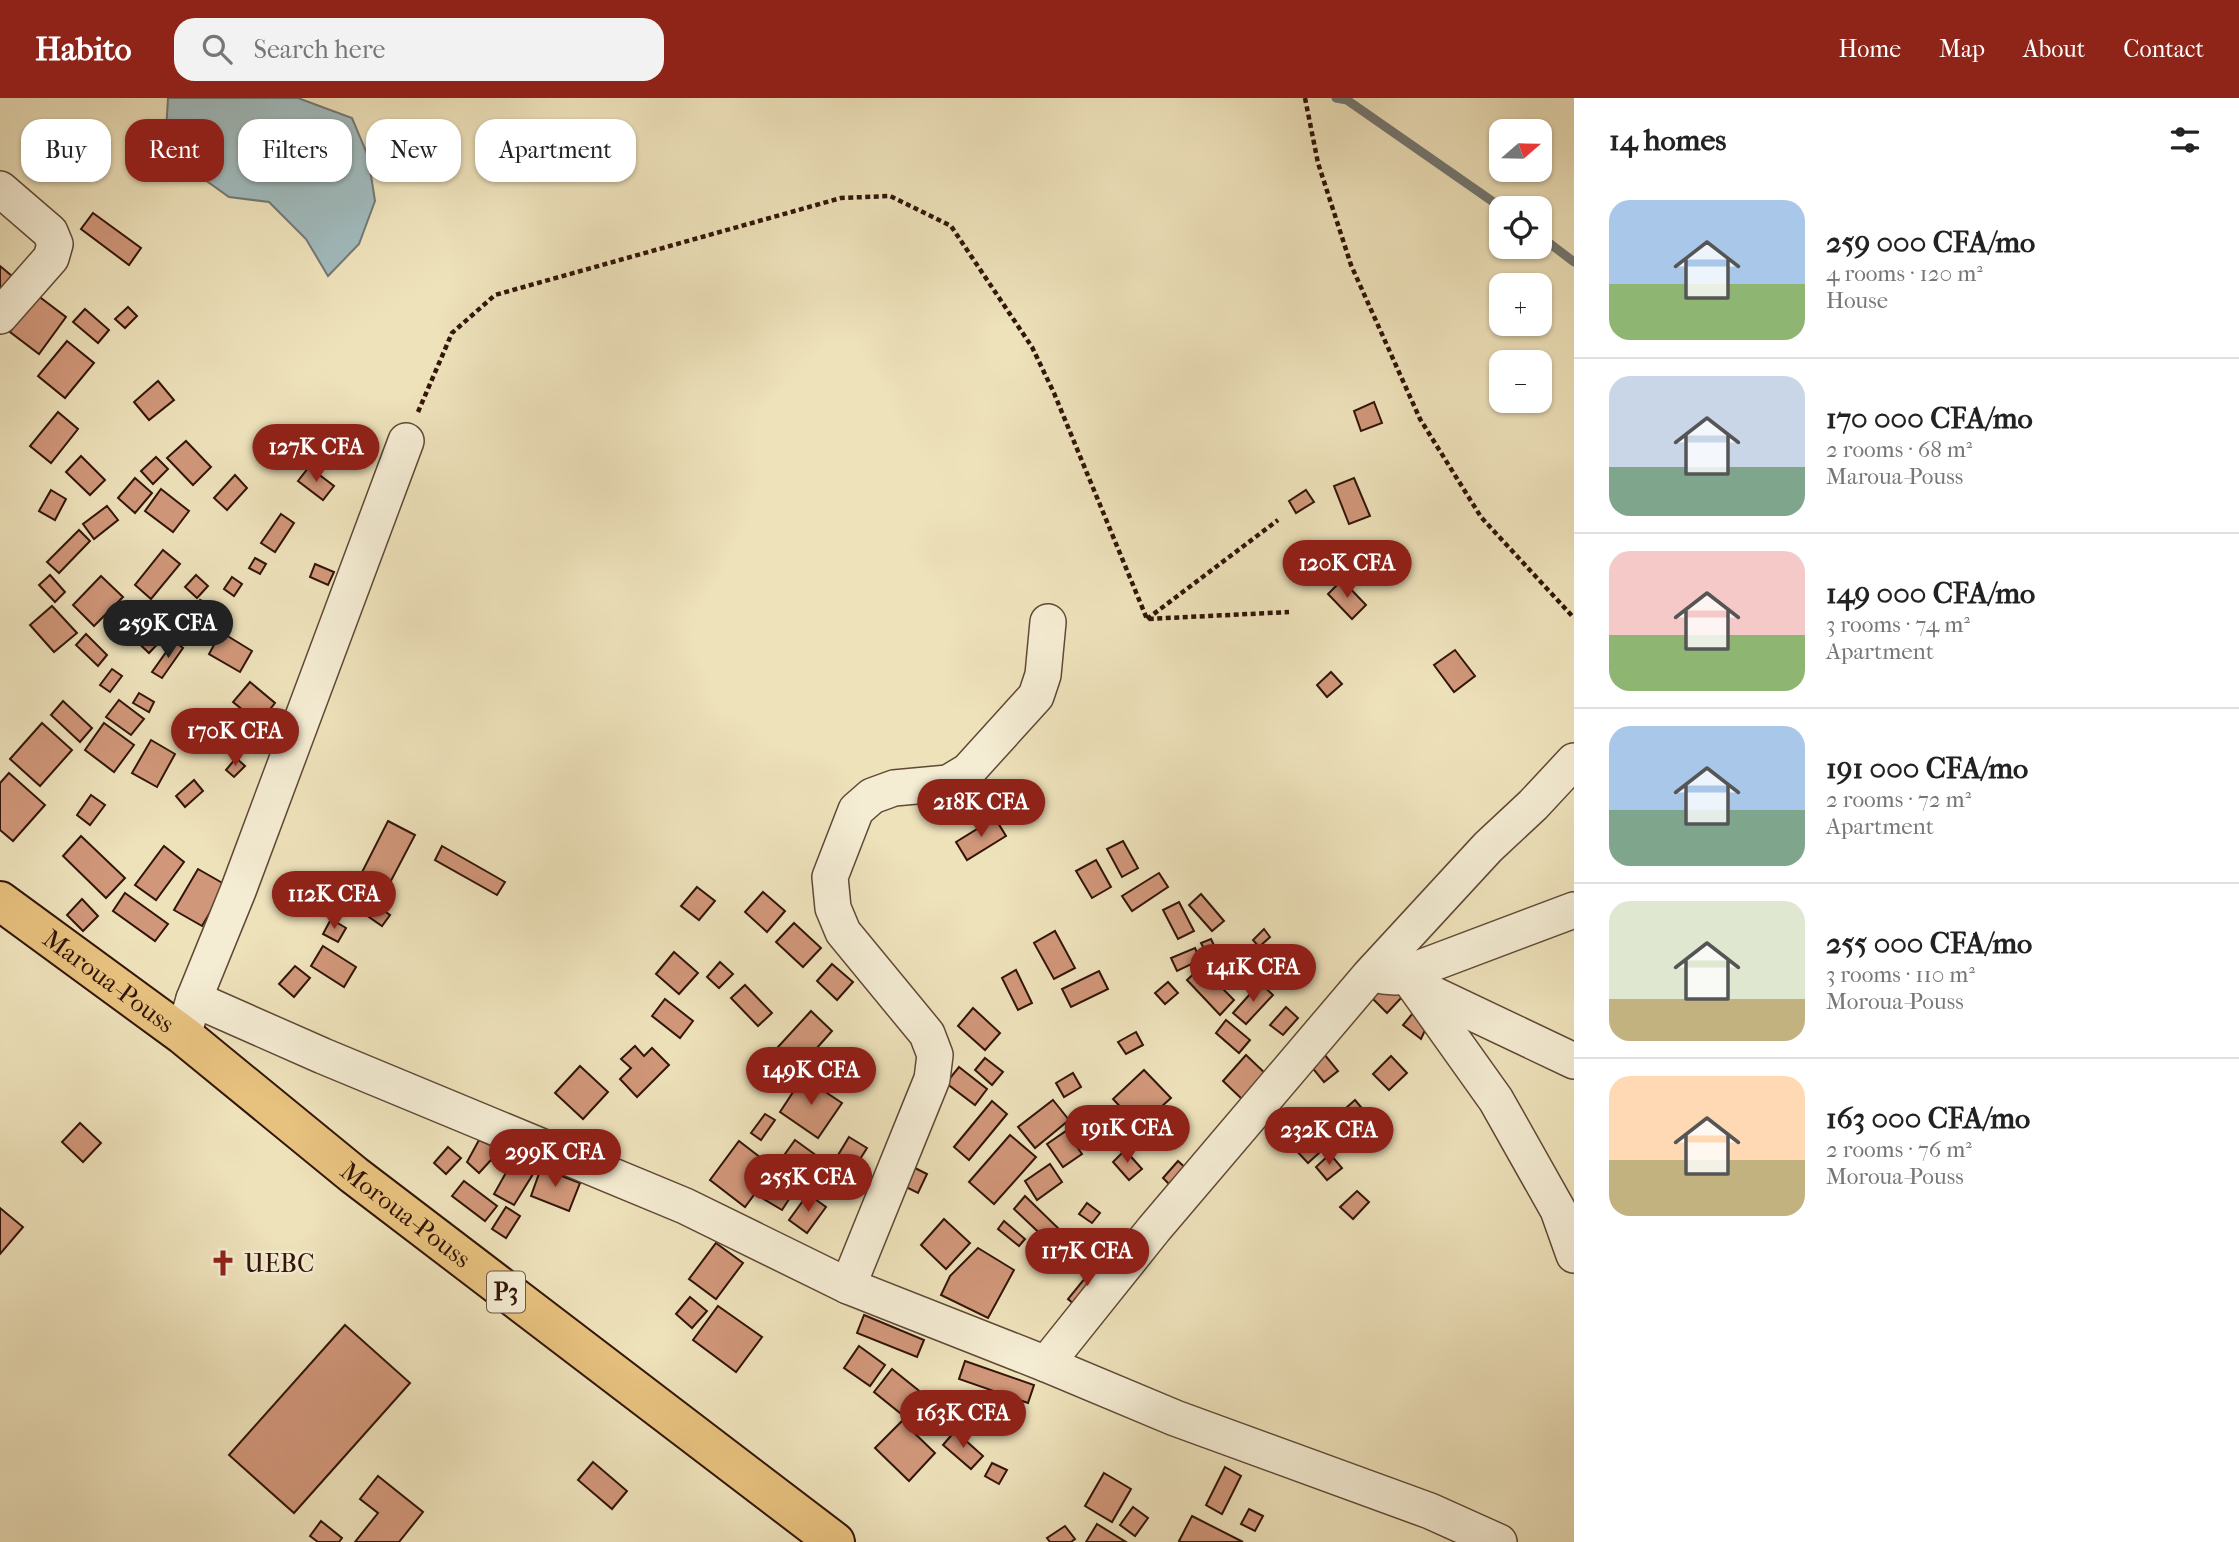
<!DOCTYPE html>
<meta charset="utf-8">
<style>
:root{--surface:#fff;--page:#f2f2f2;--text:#222;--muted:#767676;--line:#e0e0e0;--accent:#8f2418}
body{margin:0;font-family:"IM FELL French Canon",serif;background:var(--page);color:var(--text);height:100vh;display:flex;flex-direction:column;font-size:26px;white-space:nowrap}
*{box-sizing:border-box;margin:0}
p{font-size:23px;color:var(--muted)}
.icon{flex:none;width:38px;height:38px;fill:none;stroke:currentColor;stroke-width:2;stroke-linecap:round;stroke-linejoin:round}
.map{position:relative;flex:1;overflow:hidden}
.side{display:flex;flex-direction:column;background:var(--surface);width:665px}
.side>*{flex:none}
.guide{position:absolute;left:21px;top:21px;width:665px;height:63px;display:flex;gap:14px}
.needle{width:46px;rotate:70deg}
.fabs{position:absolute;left:1489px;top:21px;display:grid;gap:14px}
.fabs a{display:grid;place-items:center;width:63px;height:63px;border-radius:14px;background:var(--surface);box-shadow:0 2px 5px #0004;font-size:35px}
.price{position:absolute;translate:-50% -60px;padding:0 16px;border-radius:24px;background:var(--accent);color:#fff;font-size:23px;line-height:46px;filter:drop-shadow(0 2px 4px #0008)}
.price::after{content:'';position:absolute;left:50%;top:42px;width:21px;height:16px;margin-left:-10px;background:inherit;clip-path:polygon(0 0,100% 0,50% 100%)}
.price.selected{background:#222;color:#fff}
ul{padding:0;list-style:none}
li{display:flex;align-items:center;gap:21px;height:175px;padding:0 35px}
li+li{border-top:2px solid var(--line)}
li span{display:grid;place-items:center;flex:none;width:196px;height:140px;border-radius:21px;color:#555}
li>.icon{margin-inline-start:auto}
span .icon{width:84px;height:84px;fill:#fffc;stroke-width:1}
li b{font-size:30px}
h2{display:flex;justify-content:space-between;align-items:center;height:84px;padding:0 35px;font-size:30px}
.chip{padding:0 24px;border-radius:21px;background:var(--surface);box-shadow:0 2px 5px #0004;font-size:24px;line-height:63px}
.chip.selected{background:var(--accent);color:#fff}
header{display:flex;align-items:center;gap:42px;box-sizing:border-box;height:98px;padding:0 35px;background:var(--accent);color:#fff}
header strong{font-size:33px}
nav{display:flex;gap:38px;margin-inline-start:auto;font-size:24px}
.search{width:490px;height:63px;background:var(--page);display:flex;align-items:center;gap:18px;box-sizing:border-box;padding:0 24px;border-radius:21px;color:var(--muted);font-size:26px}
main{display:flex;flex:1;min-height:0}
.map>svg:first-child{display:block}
.water{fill:#a0babc;stroke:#747874;stroke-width:2}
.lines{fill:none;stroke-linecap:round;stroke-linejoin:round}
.stream{stroke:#747874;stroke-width:9}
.building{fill:#d1977a;stroke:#321508;stroke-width:2}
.street-casing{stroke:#614835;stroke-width:38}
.primary-casing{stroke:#321508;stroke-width:42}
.path{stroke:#321508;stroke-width:4.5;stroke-dasharray:5 3.5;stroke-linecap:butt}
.street{stroke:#f4ecd3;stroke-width:35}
.primary{stroke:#e7c17e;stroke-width:38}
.labels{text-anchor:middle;stroke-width:5;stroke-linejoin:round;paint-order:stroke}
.shield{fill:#f4ecd3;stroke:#6c5645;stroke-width:2}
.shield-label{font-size:24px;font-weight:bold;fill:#321508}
.street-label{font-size:26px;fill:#321508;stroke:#f4ecd3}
.poi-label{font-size:26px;fill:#321508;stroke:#f4ecd3;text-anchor:start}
</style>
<header>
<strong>Habito</strong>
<div class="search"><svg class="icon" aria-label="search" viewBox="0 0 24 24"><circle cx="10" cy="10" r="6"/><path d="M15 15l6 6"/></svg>Search here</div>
<nav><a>Home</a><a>Map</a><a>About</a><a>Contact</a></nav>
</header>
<main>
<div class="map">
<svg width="1574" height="1444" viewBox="0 0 1574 1444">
<rect width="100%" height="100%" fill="#eee2bb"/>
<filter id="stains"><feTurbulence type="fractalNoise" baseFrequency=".00286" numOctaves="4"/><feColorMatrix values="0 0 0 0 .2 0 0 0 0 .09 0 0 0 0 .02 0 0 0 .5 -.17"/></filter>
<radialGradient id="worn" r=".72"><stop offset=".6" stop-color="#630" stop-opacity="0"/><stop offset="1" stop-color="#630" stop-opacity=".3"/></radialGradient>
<path class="water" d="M168,0H298L352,20L368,58L375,103L359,146L328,178L306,141L269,104L229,99L201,79L166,34Z"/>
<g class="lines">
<g class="stream">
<path d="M1336,0L1347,2L1502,110"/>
<path d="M1540,138L1574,164"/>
</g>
</g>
<g class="building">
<path d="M93,115L141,150L129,167L81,131Z"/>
<path d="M0,168L19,184L0,197Z"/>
<path d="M37,197L66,219L39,256L10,234Z"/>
<path d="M128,209L137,218L125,230L115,221Z"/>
<path d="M85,211L109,232L98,245L73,224Z"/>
<path d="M67,243L94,265L65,300L38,278Z"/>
<path d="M158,283L174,302L149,322L134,304Z"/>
<path d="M1374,304L1382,325L1361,333L1354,313Z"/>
<path d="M58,314L78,331L51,365L30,348Z"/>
<path d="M186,343L211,369L193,387L167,360Z"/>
<path d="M81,358L105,382L90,397L66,374Z"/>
<path d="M156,359L168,371L153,386L141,373Z"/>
<path d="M309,369L334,388L323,402L298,383Z"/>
<path d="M235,377L247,390L227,412L214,400Z"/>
<path d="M135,380L152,395L135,415L118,400Z"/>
<path d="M1354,380L1370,418L1349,426L1334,388Z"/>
<path d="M161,391L189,413L173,434L145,413Z"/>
<path d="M51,392L66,401L55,422L39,413Z"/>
<path d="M1306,392L1314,404L1296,415L1289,403Z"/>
<path d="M107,408L118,422L94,441L83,426Z"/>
<path d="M281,416L294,425L275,454L261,445Z"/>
<path d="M79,432L90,443L59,475L47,464Z"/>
<path d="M163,452L180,466L151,501L135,487Z"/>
<path d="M255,460L266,466L260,476L249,470Z"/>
<path d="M1384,461L1391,480L1376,486L1369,466Z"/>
<path d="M315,466L334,474L328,487L310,479Z"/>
<path d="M50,477L65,494L55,504L39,487Z"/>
<path d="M196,477L208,488L197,500L185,489Z"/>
<path d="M101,478L123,499L94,528L73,507Z"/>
<path d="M232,479L242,486L234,498L224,491Z"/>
<path d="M1342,482L1366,507L1352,521L1328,496Z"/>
<path d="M200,502L213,508L205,529L191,524Z"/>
<path d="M132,504L167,536L149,555L115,523Z"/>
<path d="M52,508L77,535L54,554L30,527Z"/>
<path d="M221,534L252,553L240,574L209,556Z"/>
<path d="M86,536L107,557L98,568L76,547Z"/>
<path d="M174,543L183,550L162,580L152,574Z"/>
<path d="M1455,552L1475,578L1454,594L1434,567Z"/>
<path d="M112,571L122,578L110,594L100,587Z"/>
<path d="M1331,574L1342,586L1327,599L1317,587Z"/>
<path d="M250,584L275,605L259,625L233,604Z"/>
<path d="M139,595L154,604L149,614L133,605Z"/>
<path d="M119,602L144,621L131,637L106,619Z"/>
<path d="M63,603L92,630L80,644L51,617Z"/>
<path d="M42,625L72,652L40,688L10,661Z"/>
<path d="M104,625L134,647L114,674L85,652Z"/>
<path d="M151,642L175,656L157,689L132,675Z"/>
<path d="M236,660L245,668L234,679L226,672Z"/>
<path d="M9,675L45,707L13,743L0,732V685Z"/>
<path d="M194,682L203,693L185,709L176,698Z"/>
<path d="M91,697L105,707L90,727L77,717Z"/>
<path d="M995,720L1006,738L967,762L956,744Z"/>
<path d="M388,723L415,737L383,798L357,784Z"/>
<path d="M81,738L125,780L106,800L63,758Z"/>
<path d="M1123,743L1138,770L1122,779L1107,751Z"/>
<path d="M164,748L184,764L156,802L135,787Z"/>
<path d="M442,748L505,784L497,797L435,762Z"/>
<path d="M1096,762L1111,789L1092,800L1076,773Z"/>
<path d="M198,771L226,787L202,828L174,812Z"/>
<path d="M1159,775L1168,789L1132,813L1122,798Z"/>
<path d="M697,789L715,803L699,822L681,808Z"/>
<path d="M353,791L390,817L382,828L346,803Z"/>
<path d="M763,794L785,813L767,834L745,814Z"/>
<path d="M125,795L168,826L155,843L113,813Z"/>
<path d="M1201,796L1224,823L1212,833L1189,807Z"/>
<path d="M82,801L98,818L83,833L67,817Z"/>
<path d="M1179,804L1194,833L1178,841L1163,812Z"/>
<path d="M331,821L346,830L338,844L323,836Z"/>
<path d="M794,825L821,850L803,869L776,844Z"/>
<path d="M1264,831L1270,839L1259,849L1253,842Z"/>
<path d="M1055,833L1075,870L1054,881L1034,845Z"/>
<path d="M1211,841L1219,858L1210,862L1201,845Z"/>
<path d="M323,848L356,869L344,889L311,868Z"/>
<path d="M1195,850L1200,862L1177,873L1171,860Z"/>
<path d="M674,854L698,875L679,896L656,876Z"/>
<path d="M720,864L733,876L719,890L707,879Z"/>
<path d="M832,866L853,884L837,902L817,883Z"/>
<path d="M295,868L310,880L294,899L279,886Z"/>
<path d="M1201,869L1234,902L1220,917L1187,882Z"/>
<path d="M1016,872L1032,905L1018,912L1002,880Z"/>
<path d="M1099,873L1108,891L1071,909L1062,891Z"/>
<path d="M1386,883L1402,899L1387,915L1371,899Z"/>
<path d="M1168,884L1178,895L1165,906L1155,895Z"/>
<path d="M1260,885L1273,897L1246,926L1233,915Z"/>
<path d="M745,887L772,915L758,928L731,900Z"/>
<path d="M665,901L693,923L680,940L652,918Z"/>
<path d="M1286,909L1298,920L1283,937L1270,927Z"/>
<path d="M973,910L1000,935L985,952L958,928Z"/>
<path d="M811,913L832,933L800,969L778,949Z"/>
<path d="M1413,915L1427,928L1421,941L1403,927Z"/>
<path d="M1226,922L1250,942L1239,955L1216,935Z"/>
<path d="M1136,934L1143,947L1126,956L1118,944Z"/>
<path d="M635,948L644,958L652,950L669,967L637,999L620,981L631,970L621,961Z"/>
<path d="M1324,956L1338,973L1324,984L1310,967Z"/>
<path d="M1246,957L1268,978L1244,1003L1223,983Z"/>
<path d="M1391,958L1407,975L1389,992L1373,976Z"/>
<path d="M985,960L1003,974L992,987L975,972Z"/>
<path d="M580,968L608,994L583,1021L555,995Z"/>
<path d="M959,969L987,991L975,1007L946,985Z"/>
<path d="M1144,972L1171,1000L1139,1029L1113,1001Z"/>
<path d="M1073,975L1081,989L1064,999L1056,985Z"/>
<path d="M803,979L842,1005L818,1040L780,1014Z"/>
<path d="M1053,1002L1069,1022L1035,1050L1018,1029Z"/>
<path d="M1355,1002L1365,1014L1338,1037L1328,1026Z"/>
<path d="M992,1003L1007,1016L969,1062L954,1049Z"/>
<path d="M765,1016L775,1022L761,1042L751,1035Z"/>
<path d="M1285,1023L1293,1032L1285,1040L1276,1031Z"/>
<path d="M80,1025L101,1045L83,1064L62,1044Z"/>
<path d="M1317,1027L1331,1044L1308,1065L1293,1049Z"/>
<path d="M1066,1033L1082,1056L1063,1069L1047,1046Z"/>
<path d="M1010,1037L1036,1059L994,1106L969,1084Z"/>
<path d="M849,1039L867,1050L843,1088L826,1077Z"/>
<path d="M479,1042L509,1055L504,1067L491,1062L479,1075L467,1064Z"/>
<path d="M795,1042L817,1058L802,1079L780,1063Z"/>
<path d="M739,1043L774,1070L745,1109L710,1082Z"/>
<path d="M448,1049L461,1060L446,1076L434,1065Z"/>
<path d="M1125,1052L1142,1071L1129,1082L1113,1064Z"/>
<path d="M1330,1056L1342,1070L1327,1082L1316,1069Z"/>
<path d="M1178,1063L1190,1074L1174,1091L1163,1080Z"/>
<path d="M512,1064L533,1076L514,1107L494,1096Z"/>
<path d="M1050,1066L1062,1084L1037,1102L1025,1083Z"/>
<path d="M913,1069L927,1076L918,1095L904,1088Z"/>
<path d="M541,1070L580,1085L569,1113L531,1098Z"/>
<path d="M775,1080L795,1092L782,1112L762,1100Z"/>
<path d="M464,1083L497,1108L485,1123L452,1098Z"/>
<path d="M1357,1093L1369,1104L1353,1121L1340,1109Z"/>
<path d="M808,1096L826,1109L807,1135L789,1122Z"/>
<path d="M1025,1098L1061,1133L1050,1145L1014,1111Z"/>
<path d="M1087,1105L1100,1115L1092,1125L1079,1116Z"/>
<path d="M506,1109L520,1118L506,1140L492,1131Z"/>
<path d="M0,1110L23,1129L0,1156Z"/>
<path d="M944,1121L970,1145L946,1171L921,1147Z"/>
<path d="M1004,1123L1025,1141L1019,1148L998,1131Z"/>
<path d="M1119,1137L1132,1147L1110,1173L1098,1162Z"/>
<path d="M716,1145L743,1165L716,1201L689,1181Z"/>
<path d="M978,1150L1014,1172L988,1220L941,1197L950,1178Z"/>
<path d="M1094,1169L1106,1180L1080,1211L1068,1201Z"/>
<path d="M690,1199L707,1213L692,1230L676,1216Z"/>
<path d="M718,1208L762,1239L736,1274L693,1242Z"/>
<path d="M864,1217L924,1242L917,1259L857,1235Z"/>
<path d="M345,1227L410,1285L294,1415L229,1357Z"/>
<path d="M859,1248L885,1267L870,1288L844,1270Z"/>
<path d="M965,1263L1034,1287L1028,1305L959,1281Z"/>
<path d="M892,1271L923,1296L905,1319L874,1294Z"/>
<path d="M902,1323L935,1355L909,1383L875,1350Z"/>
<path d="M955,1333L983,1358L971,1371L943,1347Z"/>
<path d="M593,1364L627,1393L612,1411L578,1382Z"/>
<path d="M992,1365L1007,1372L999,1386L985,1378Z"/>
<path d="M1225,1369L1241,1378L1222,1416L1206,1407Z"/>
<path d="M1104,1375L1131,1391L1112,1424L1085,1408Z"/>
<path d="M378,1378L423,1414L399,1444H355L378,1415L360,1401Z"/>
<path d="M1133,1409L1148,1420L1135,1438L1120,1427Z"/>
<path d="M1249,1411L1263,1418L1255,1433L1241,1426Z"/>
<path d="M1192,1418L1243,1444H1181L1179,1443Z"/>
<path d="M321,1423L342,1440L339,1444H318L310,1438Z"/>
<path d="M1097,1426L1126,1444H1086Z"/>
<path d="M1065,1428L1075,1441L1071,1444H1050L1047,1440Z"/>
</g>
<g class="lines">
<g class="street-casing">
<g id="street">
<path d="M0,91L50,134L55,146L51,160L0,218"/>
<path d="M1383,878L1396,879L1574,812"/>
<path d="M1414,887L1496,1002L1558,1112L1574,1157"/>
<path d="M1418,889L1574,963"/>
<path d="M194,901L323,958L685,1108L848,1188L1046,1266L1175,1320L1430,1413L1499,1444"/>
<path d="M187,924L194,901L238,793L406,343"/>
<path d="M848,1188L932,981L935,957L927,936L843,834L833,810L830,779L856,712L872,698L894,690L948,685L968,673L1036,598L1043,577L1048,524"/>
<path d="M1046,1266L1154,1131L1369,878L1488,749L1533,707L1574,663"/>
</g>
</g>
<g class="primary-casing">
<g id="primary">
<path id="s1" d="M0,803L183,937L354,1077L835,1444"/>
</g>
</g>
<g class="path">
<path d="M1305,0L1318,65L1351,167L1420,321L1481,419L1574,520"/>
<path d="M418,314L452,235L495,197L841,100L890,98L951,128L1032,249L1054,295L1147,521L1289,514"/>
<path d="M1147,521L1278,422"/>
</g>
<use href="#street" class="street"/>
<use href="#primary" class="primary"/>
</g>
<defs>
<g id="church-bare" transform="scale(2.1)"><path d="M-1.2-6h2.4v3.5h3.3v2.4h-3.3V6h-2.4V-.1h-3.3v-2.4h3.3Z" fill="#8f2418" stroke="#f4ecd3" stroke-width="2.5" paint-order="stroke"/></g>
</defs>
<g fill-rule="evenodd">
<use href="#church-bare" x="223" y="1165"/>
</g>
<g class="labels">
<rect class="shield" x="487" y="1173.5" width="38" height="41" rx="5"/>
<g class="shield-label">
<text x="506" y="1202">P3</text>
</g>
<g class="street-label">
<text dy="9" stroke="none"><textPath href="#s1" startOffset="135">Maroua-Pouss</textPath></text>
<text dy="9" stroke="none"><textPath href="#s1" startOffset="513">Moroua-Pouss</textPath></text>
</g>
<g class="poi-label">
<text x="244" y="1174">UEBC</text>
</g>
</g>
<rect width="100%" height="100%" filter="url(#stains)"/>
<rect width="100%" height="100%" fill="url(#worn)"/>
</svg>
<div class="fabs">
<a><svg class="needle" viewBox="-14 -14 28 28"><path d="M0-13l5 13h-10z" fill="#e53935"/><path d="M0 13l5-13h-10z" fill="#767676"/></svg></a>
<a><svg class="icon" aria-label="locate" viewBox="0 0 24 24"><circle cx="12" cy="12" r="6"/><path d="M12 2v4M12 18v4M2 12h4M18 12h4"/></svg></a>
<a>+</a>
<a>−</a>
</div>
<b class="price" style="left:316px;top:386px">127K CFA</b>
<b class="price" style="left:1347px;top:502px">120K CFA</b>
<b class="price selected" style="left:168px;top:562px">259K CFA</b>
<b class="price" style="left:235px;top:670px">170K CFA</b>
<b class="price" style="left:981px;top:741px">218K CFA</b>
<b class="price" style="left:334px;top:833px">112K CFA</b>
<b class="price" style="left:1253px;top:906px">141K CFA</b>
<b class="price" style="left:811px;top:1009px">149K CFA</b>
<b class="price" style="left:1127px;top:1067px">191K CFA</b>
<b class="price" style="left:1329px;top:1069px">232K CFA</b>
<b class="price" style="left:555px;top:1091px">299K CFA</b>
<b class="price" style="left:808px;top:1116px">255K CFA</b>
<b class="price" style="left:1087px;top:1190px">117K CFA</b>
<b class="price" style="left:963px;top:1352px">163K CFA</b>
<div class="guide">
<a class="chip">Buy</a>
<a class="chip selected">Rent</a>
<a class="chip">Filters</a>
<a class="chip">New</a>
<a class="chip">Apartment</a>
</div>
</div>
<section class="side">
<h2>14 homes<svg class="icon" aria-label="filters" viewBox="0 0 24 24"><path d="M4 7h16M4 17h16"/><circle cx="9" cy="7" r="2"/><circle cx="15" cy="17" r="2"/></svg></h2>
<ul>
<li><span style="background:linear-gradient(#a9c7e8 60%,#8fb573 0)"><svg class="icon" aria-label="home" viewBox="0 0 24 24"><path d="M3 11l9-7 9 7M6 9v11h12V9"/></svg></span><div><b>259 000 CFA/mo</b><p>4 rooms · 120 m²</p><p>House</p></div></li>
<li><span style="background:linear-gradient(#c9d6e8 65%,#7fa58c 0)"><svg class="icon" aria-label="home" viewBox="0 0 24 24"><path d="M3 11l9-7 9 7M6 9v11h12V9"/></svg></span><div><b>170 000 CFA/mo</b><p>2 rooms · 68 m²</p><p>Maroua-Pouss</p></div></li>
<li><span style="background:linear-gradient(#f6c9c9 60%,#8fb573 0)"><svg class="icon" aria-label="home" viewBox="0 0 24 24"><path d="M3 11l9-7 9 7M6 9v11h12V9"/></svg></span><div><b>149 000 CFA/mo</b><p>3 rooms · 74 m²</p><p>Apartment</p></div></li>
<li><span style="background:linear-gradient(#a9c7e8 60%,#7fa58c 0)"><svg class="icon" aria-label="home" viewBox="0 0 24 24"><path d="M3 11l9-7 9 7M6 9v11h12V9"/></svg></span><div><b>191 000 CFA/mo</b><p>2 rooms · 72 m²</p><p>Apartment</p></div></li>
<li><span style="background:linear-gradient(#dfe7d0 70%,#c2b280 0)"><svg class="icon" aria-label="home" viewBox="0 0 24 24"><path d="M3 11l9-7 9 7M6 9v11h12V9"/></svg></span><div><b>255 000 CFA/mo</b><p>3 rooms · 110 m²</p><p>Moroua-Pouss</p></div></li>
<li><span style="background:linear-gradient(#ffd9b3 60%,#c2b280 0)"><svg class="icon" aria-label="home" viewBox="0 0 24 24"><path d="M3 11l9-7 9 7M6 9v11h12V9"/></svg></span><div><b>163 000 CFA/mo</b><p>2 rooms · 76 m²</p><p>Moroua-Pouss</p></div></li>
</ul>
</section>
</main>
